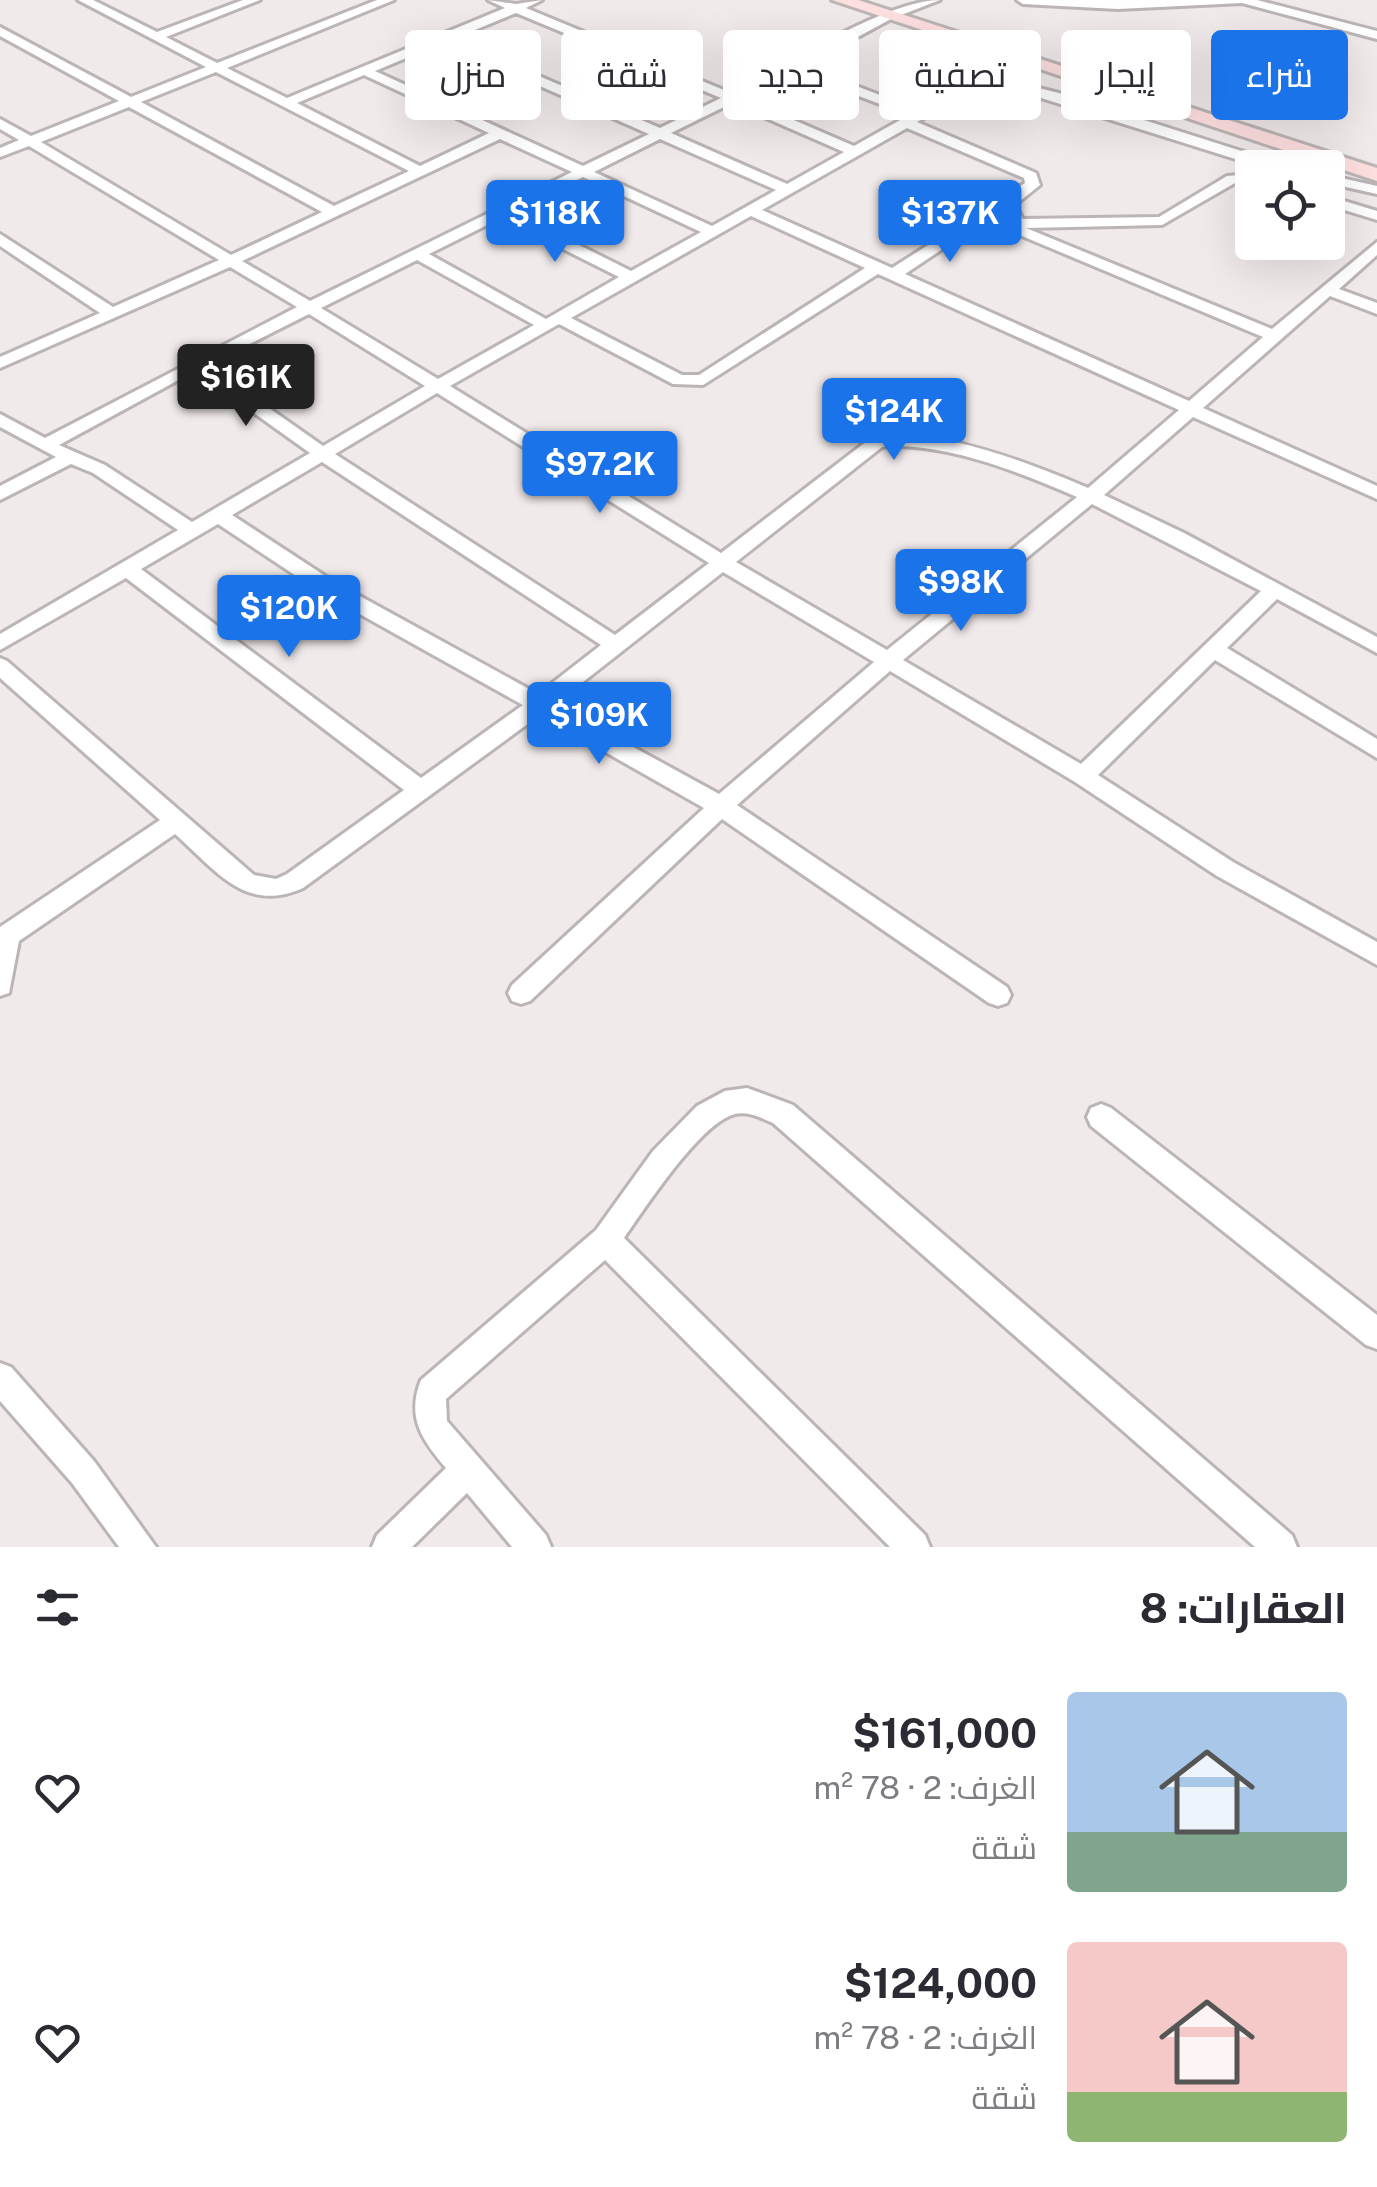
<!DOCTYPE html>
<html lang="ar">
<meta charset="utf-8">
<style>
:root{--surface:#fff;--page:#f2f2f3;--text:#2b2b33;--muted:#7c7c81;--accent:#1a73e8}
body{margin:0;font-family:"Public Sans",Cairo,sans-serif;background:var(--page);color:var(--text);direction:rtl;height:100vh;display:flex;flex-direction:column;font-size:38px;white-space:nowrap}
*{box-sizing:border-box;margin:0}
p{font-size:32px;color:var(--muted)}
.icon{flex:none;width:55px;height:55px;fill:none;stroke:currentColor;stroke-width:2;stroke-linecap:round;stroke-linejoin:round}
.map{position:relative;height:1547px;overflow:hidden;direction:ltr}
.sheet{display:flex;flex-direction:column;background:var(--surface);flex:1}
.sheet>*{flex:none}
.banner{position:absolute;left:30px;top:30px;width:1318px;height:90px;direction:rtl;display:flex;gap:20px}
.buttons{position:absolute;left:1235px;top:150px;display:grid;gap:20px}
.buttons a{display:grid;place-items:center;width:110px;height:110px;border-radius:10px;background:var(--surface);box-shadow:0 10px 40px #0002;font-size:50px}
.price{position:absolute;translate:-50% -85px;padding:0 22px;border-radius:10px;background:var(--accent);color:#fff;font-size:32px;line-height:65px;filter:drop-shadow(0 2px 5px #0008)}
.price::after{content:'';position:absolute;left:50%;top:60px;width:30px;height:22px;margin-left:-15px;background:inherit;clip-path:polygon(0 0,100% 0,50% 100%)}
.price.current{background:#222;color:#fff}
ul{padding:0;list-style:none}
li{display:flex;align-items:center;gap:30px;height:250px;padding:0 30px}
li span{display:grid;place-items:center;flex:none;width:280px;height:200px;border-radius:10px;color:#555}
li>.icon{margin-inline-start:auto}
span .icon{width:120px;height:120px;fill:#fffc;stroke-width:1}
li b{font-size:42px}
h2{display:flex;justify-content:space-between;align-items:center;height:120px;padding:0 30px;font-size:42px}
.chip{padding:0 35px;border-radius:10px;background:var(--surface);box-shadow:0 10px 40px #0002;font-size:35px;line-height:90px}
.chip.current{background:var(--accent);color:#fff}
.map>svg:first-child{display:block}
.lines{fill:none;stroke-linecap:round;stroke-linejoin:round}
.street-casing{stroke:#bcb5b5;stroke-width:6}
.secondary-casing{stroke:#bcb5b5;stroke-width:6}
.street{fill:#fff;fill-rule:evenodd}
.secondary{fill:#fedfe0;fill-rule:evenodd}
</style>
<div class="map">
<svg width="1377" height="1547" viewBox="0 0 1377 1547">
<rect width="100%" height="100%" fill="#f1eaea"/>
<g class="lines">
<g class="street-casing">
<g id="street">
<path d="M78,0H93L157,32L243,0H260L166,37L217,63L377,0H394L227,68L287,98L505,8L488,0L516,4L542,0L526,8L731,93C784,67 886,0 940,0L891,19L804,66L919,110L1019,55L1024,56V62L987,83L1022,84L1059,93L1285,165L1287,168H1264L1022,92L974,90L917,122L1036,173L1040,185L1015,205L1023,219L1159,217L1227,176L1252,174V182L1235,183L1162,225L1026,228L1272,329L1377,242V255L1339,289L1377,303V314L1330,296L1203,408L1377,486V499L1193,417L1104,495L1184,533L1377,637V653L1277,599L1227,648L1377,739V758L1215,660L1098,775L1233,862L1377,942V965L1217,876L1075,782L890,671L737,805L1007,987L1011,995L1007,1003L998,1006L989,1003L722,819L530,1001L521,1004L512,1001L508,993L512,985L704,808L540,715L303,888C245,914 216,870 175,834L19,941L9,993L0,996V927L160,820L0,678V658L7,661L254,875L276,879L287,874L404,790L126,578L0,650V634L178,530L93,473L71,464L0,500V486L56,457L0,427V414L45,438L297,307L230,267L0,368V357L100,313L0,246V234L113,307L219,260L29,146L0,157V148L19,140L0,129V119L31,136L119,101L0,36V27L131,97L206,67ZM516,13L721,98L660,128L453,39ZM442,43L649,134L583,166L375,71ZM216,72L409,171L334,206L141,102ZM795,72L909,115L854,146L743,98ZM364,75L489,133L420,166L297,103ZM732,103L844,152L787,184L671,133ZM129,107L322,212L231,255L41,142ZM907,128L1024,178L1025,183L1009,193L1001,205L1008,219L966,221L892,268L762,210ZM500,139L572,172L310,301L242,261ZM660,139L776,190L712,226L594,172ZM583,177L701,232L631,271L513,212ZM751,216L865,268L699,375H682L571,318ZM501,218L619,277L546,319L429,254ZM974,228H1003L1263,337L1189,401L905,274ZM417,260L534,325L438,379L321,308ZM878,274L1179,410L1088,488C1032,464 931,424 871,438L721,553L450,386L559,324L673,384L703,385ZM309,314L425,386L323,446L208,365ZM195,371L310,453L192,522L105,465L59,445ZM437,393L709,563L615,635L335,454ZM888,446C951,444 1021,473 1077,497L887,650L736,562L882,447ZM322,462L601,645L538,694L336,583L232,515ZM1092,504L1261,591L1081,764L903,660ZM218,524L322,593L523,705L421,778L141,569ZM723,572L874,662L719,794L555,704Z"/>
<path d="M1017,0H1257L1377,31V39L1242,3L1118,9L1023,4Z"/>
<path d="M1328,175L1377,186V194L1328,183Z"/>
<path d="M1328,196L1377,211V220L1328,205Z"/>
<path d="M747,1088L793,1105L1292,1535L1297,1547H1255L773,1123C761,1118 749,1111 735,1114C701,1122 645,1208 624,1238L925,1535L930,1547H890L605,1260L446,1399L447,1421L546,1535L551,1547H512L467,1493L412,1547H372L377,1535L446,1468C422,1440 406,1417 421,1380L596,1230L653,1151L697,1106L725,1091Z"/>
<path d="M1101,1104L1111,1108L1377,1315V1349L1366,1345L1091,1126L1087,1117L1091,1108Z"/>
<path d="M0,1363L11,1367L94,1461L156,1547H119L72,1483L0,1401Z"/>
</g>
</g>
<g class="secondary-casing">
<path id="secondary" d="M832,0H858L1377,168V181Z"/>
</g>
<use href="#street" class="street"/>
<use href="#secondary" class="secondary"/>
</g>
</svg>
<div class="buttons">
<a><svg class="icon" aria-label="locate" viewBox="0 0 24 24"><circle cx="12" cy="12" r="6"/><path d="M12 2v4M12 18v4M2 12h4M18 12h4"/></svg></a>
</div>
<b class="price" style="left:555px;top:265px">$118K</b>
<b class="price" style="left:950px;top:265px">$137K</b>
<b class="price current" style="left:246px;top:429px">$161K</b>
<b class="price" style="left:894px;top:463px">$124K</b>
<b class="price" style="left:600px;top:516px">$97.2K</b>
<b class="price" style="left:961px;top:634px">$98K</b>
<b class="price" style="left:289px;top:660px">$120K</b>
<b class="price" style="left:599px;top:767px">$109K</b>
<div class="banner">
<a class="chip current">شراء</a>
<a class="chip">إيجار</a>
<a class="chip">تصفية</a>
<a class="chip">جديد</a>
<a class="chip">شقة</a>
<a class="chip">منزل</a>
</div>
</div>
<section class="sheet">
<h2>العقارات: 8<svg class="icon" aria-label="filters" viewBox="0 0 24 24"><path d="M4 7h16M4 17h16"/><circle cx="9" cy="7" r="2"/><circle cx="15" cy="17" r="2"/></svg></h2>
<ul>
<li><span style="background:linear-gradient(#a9c7e8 70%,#7fa58c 0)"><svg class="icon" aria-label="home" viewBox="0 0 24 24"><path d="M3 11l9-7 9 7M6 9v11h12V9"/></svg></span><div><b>$161,000</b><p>الغرف: 2 · 78 m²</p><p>شقة</p></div><svg class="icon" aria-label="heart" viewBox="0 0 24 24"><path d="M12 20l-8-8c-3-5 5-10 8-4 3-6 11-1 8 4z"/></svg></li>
<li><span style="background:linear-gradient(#f6c9c9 75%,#8fb573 0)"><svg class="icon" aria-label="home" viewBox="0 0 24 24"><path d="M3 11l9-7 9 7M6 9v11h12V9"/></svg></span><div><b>$124,000</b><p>الغرف: 2 · 78 m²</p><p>شقة</p></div><svg class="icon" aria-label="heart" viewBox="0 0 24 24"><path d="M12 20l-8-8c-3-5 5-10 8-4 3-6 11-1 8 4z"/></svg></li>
</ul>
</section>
